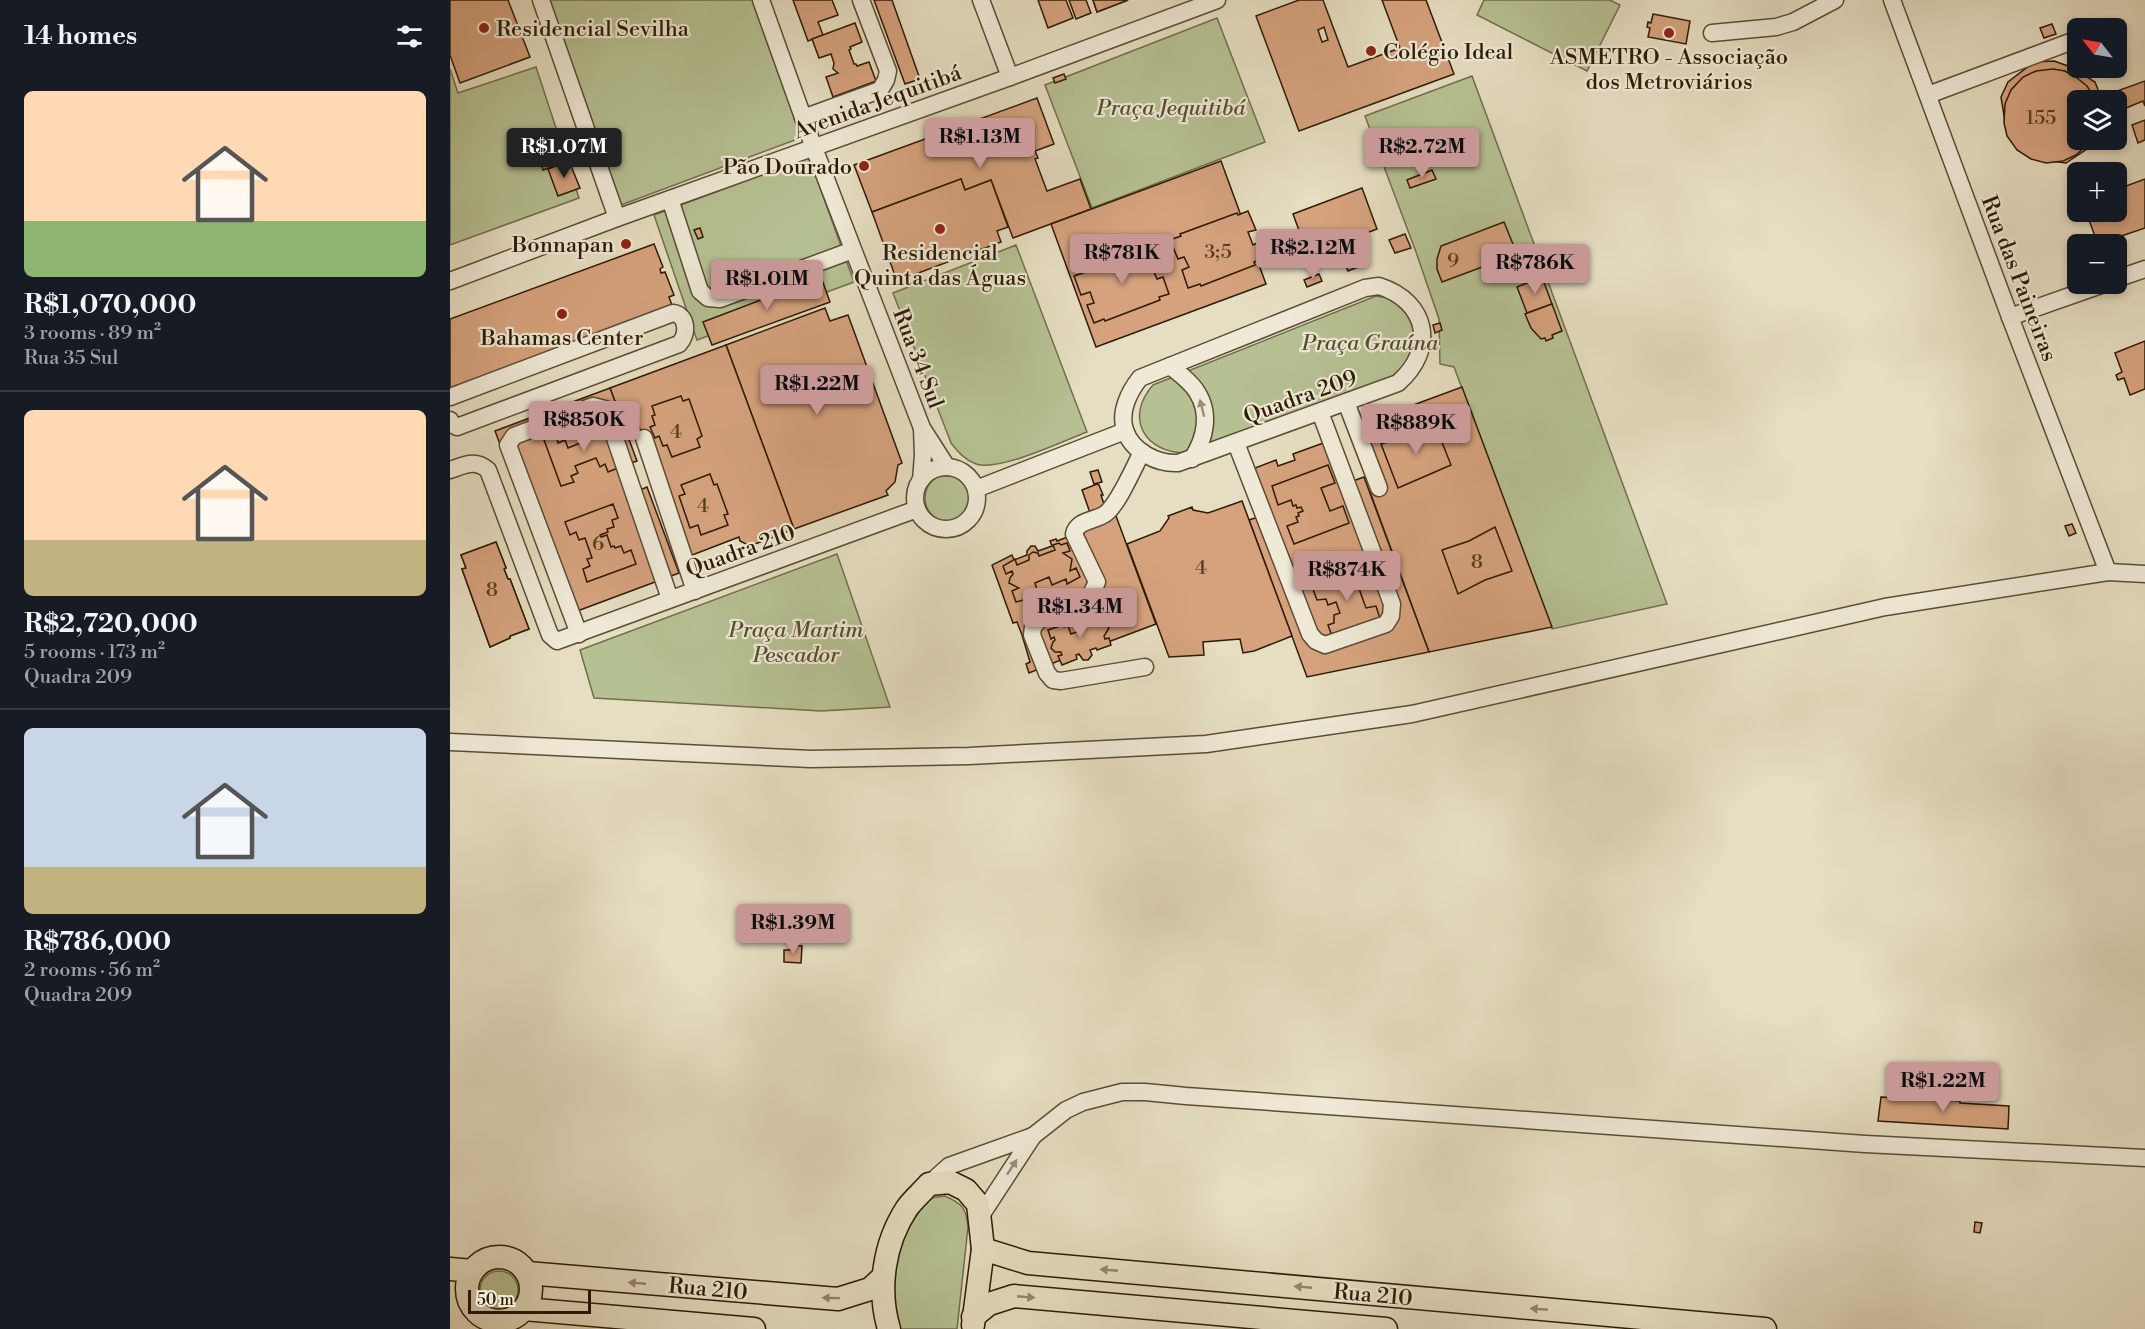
<!DOCTYPE html>
<meta charset="utf-8">
<style>
:root{--surface:#171b24;--page:#20242c;--text:#f1f3f6;--muted:#9ea1a6;--line:#363941;--accent:#c59692}
body{margin:0;font-family:"Libre Bodoni",serif;background:var(--page);color:var(--text);height:100vh;display:flex;flex-direction:column;font-size:22px;white-space:nowrap}
*{box-sizing:border-box;margin:0}
p{font-size:20px;color:var(--muted)}
.icon{flex:none;width:33px;height:33px;fill:none;stroke:currentColor;stroke-width:2;stroke-linecap:round;stroke-linejoin:round}
.map{position:relative;flex:1;overflow:hidden}
.sheet{display:flex;flex-direction:column;background:var(--surface);width:450px}
.sheet>*{flex:none}
.needle{width:39px;rotate:301deg}
.tools{position:absolute;left:1617px;top:18px;display:grid;gap:12px}
.tools a{display:grid;place-items:center;width:60px;height:60px;border-radius:9px;background:var(--surface);box-shadow:0 3px 9px #0003;font-size:30px}
.scale{position:absolute;left:18px;bottom:15px;width:123px;box-sizing:border-box;padding-left:6px;border:3px solid #2e1b05;border-top:0;font-size:16px;line-height:21px;white-space:nowrap;color:#2e1b05;-webkit-text-stroke:4px #efead7;paint-order:stroke}
.price{position:absolute;translate:-50% -51px;padding:0 14px;border-radius:6px;background:var(--accent);color:#111;font-size:20px;line-height:39px;filter:drop-shadow(0 2px 3px #0008)}
.price::after{content:'';position:absolute;left:50%;top:36px;width:18px;height:14px;margin-left:-9px;background:inherit;clip-path:polygon(0 0,100% 0,50% 100%)}
.price.active{background:#222;color:#fff}
ul{padding:0;list-style:none}
li{display:grid;align-content:center;gap:12px;height:318px;padding:0 24px}
li+li{border-top:2px solid var(--line)}
li span{display:grid;place-items:center;height:186px;border-radius:9px;color:#555}
li>.icon{margin-inline-start:auto}
span .icon{width:108px;height:108px;fill:#fffc;stroke-width:1}
li b{font-size:26px}
h2{display:flex;justify-content:space-between;align-items:center;height:72px;padding:0 24px;font-size:26px}
main{display:flex;flex:1;min-height:0}
.map>svg:first-child{display:block}
.green{fill:#b6c193;stroke:#726e4c;stroke-width:1.5}
.building{fill:#d5a27d;stroke:#2e1b05;stroke-width:1.5;fill-rule:evenodd}
.lines{fill:none;stroke-linecap:round;stroke-linejoin:round}
.minor-casing{stroke:#5c4c34;stroke-width:19}
.major-casing{stroke:#2e1b05;stroke-width:25}
.minor{stroke:#efead7;stroke-width:16}
.major{stroke:#e6dec2;stroke-width:22}
.oneway{fill:#988d78}
.oneway2{fill:#93866d}
.poi-dot{fill:#8f2418;stroke:#efead7;stroke-width:2}
.labels{text-anchor:middle;stroke-width:4.5;stroke-linejoin:round;paint-order:stroke}
.number-label{font-size:20px;fill:#583d23}
.poi-label{font-size:22px;fill:#2e1b05;stroke:#efead7}
.street-label{font-size:22px;fill:#2e1b05;stroke:#efead7}
.park-label{font-size:22px;font-style:italic;fill:#574d30;stroke:#efead7}
</style>
<main>
<section class="sheet">
<h2>14 homes<svg class="icon" aria-label="filters" viewBox="0 0 24 24"><path d="M4 7h16M4 17h16"/><circle cx="9" cy="7" r="2"/><circle cx="15" cy="17" r="2"/></svg></h2>
<ul>
<li><span style="background:linear-gradient(#ffd9b3 70%,#8fb573 0)"><svg class="icon" aria-label="home" viewBox="0 0 24 24"><path d="M3 11l9-7 9 7M6 9v11h12V9"/></svg></span><div><b>R$1,070,000</b><p>3 rooms · 89 m²</p><p>Rua 35 Sul</p></div></li>
<li><span style="background:linear-gradient(#ffd9b3 70%,#c2b280 0)"><svg class="icon" aria-label="home" viewBox="0 0 24 24"><path d="M3 11l9-7 9 7M6 9v11h12V9"/></svg></span><div><b>R$2,720,000</b><p>5 rooms · 173 m²</p><p>Quadra 209</p></div></li>
<li><span style="background:linear-gradient(#c9d6e8 75%,#c2b280 0)"><svg class="icon" aria-label="home" viewBox="0 0 24 24"><path d="M3 11l9-7 9 7M6 9v11h12V9"/></svg></span><div><b>R$786,000</b><p>2 rooms · 56 m²</p><p>Quadra 209</p></div></li>
</ul>
</section>
<div class="map">
<svg width="1695" height="1329" viewBox="0 0 1695 1329">
<rect width="100%" height="100%" fill="#e6dec2"/>
<filter id="stains"><feTurbulence type="fractalNoise" baseFrequency=".00333" numOctaves="4"/><feColorMatrix values="0 0 0 0 .2 0 0 0 0 .09 0 0 0 0 .02 0 0 0 .5 -.17"/></filter>
<radialGradient id="worn" r=".72"><stop offset=".6" stop-color="#630" stop-opacity="0"/><stop offset="1" stop-color="#630" stop-opacity=".3"/></radialGradient>
<g class="green">
<path d="M97,0H303L353,137L171,205Z"/>
<path d="M1034,0H1160L1170,5L1137,71L1027,15Z"/>
<path d="M767,18L815,142L642,208L595,85Z"/>
<path d="M86,67L129,198L0,245V69L8,93Z"/>
<path d="M1022,76L1217,604L1102,629L1004,367L990,364L989,319L966,252L915,116Z"/>
<path d="M359,157L404,282L247,340L204,215Z"/>
<path d="M566,245L637,432C613,441 549,472 526,464C515,460 508,452 501,443L443,293Z"/>
<path d="M926,296C954,299 960,314 969,337L953,374L736,453C695,453 674,418 703,385Z"/>
<circle cx="499" cy="498" r="24"/>
<path d="M387,554L440,707L371,711L144,698L130,650Z"/>
<path d="M495,1196C513,1204 516,1208 518,1227L507,1329H449C447,1315 439,1292 441,1278C443,1249 462,1221 479,1198Z"/>
<circle cx="49" cy="1290" r="19"/>
</g>
<g class="building">
<path d="M0,0H58L80,57L10,83L0,55Z"/>
<path d="M343,0H382L388,15L368,22L373,35L358,41Z"/>
<path d="M424,0H442L470,79L455,84Z"/>
<path d="M588,0H616L623,18L598,28Z"/>
<path d="M619,0H636L641,13L626,19Z"/>
<path d="M643,0H678L647,12Z"/>
<path d="M643,0H678L647,12Z"/>
<path d="M849,0H873L898,67L950,48L932,0H976L1004,74L849,131L806,16ZM874,27L878,40L872,42L868,30Z"/>
<path d="M1203,14L1240,21L1236,44L1198,37L1200,28L1197,27L1198,22L1201,23Z"/>
<path d="M405,23L412,42L400,47L401,49L399,50L404,64H406L407,66L419,62L426,81L383,97L376,77L388,73L383,69L384,63L381,54L369,58L362,39Z"/>
<path d="M1602,24L1606,34L1594,38L1590,28Z"/>
<path d="M1604,61L1621,67L1645,82L1652,100H1628V140H1644L1640,147L1616,163L1586,159L1565,144L1557,134L1551,97L1558,82L1584,62Z"/>
<path d="M1603,69L1615,71L1627,78L1637,86L1645,99L1695,81V106L1693,101L1676,108L1671,96L1659,100H1628V140H1641L1638,144L1626,155L1613,161L1596,163L1581,159L1567,150L1557,136L1554,123L1555,104L1561,90L1573,77L1586,71Z"/>
<path d="M614,74L616,79L605,83L603,78Z"/>
<path d="M587,98L604,144L585,151L588,158L585,159L597,191L630,179L641,209L563,238L541,180L515,190L511,179L422,212L404,165Z"/>
<path d="M1695,120V140L1688,143L1682,125Z"/>
<path d="M101,141L110,164L93,170L87,150L94,148L92,144Z"/>
<path d="M119,161L130,188L108,196L98,169Z"/>
<path d="M771,161L816,284L646,347L601,224Z"/>
<path d="M982,170L986,179L960,188L957,180Z"/>
<path d="M511,179L515,190L541,180L558,227L547,231L551,242L447,281L422,212Z"/>
<path d="M1695,179V228L1648,244L1636,212H1666V186L1668,189Z"/>
<path d="M912,188L927,229L898,240L906,261L914,258L916,264L898,271L887,244L858,255L843,214Z"/>
<path d="M798,211L806,230L798,232L803,245L809,242L815,258L804,262L805,265L751,286L750,284L738,288L732,270L739,267L734,257L728,259L720,240L731,236L730,234L787,213L788,215Z"/>
<path d="M1054,222L1067,254L992,282L987,269V259L991,246Z"/>
<path d="M250,228L253,237L248,239L244,230Z"/>
<path d="M955,234L961,248L945,253L939,240Z"/>
<path d="M204,244L213,267L210,269L211,273L215,272L224,295L219,297L223,308L0,391V319Z"/>
<path d="M702,246L709,264L702,267L707,279L713,277L719,294L709,297L710,300L655,321L654,319L644,323L637,305L644,303L640,292L631,295L624,276L636,272L635,270L691,248L692,251Z"/>
<path d="M869,274L872,281L857,287L854,280Z"/>
<path d="M371,277L380,302L262,345L253,322Z"/>
<path d="M1092,277L1102,304L1077,313L1067,287Z"/>
<path d="M1102,304L1112,331L1102,335L1103,338L1096,341L1095,338L1091,339L1081,328L1075,314Z"/>
<path d="M375,308L380,321L398,315L452,463L448,465L445,482L436,491L438,495L344,529L276,345Z"/>
<path d="M990,323L992,330L985,333L983,325Z"/>
<path d="M1695,341V389L1680,395L1674,378L1668,380L1666,375L1672,372L1665,353Z"/>
<path d="M276,345L344,529L300,546L290,541L289,537L237,557L188,424L175,429L160,388Z"/>
<path d="M1012,387L1102,627L979,652L920,492L934,486L911,425L929,418L924,422L926,427L934,425L942,422L939,414Z"/>
<path d="M160,388L187,461L175,465L185,492L197,487L229,573L114,616L45,431Z"/>
<path d="M231,396L233,401L239,399L252,436L247,439L250,447L222,457L217,445L213,446L209,436L205,438L200,427L205,425L202,416L205,415L202,406Z"/>
<path d="M937,411L942,422L926,427L924,422Z"/>
<path d="M154,416L173,466L158,472L155,464L150,467L146,458L125,466L128,473L121,476L124,482L111,486L94,440L106,435L108,443L115,440L118,448L140,439L137,432L143,430L140,421Z"/>
<path d="M984,422L1001,465L948,488L931,444L960,435Z"/>
<path d="M887,438L903,481L914,477L979,652L857,677L799,520L811,516L795,472L826,460L828,466L845,460L843,454Z"/>
<path d="M878,465L885,483L871,488L880,511L893,506L899,523L844,544L837,526L848,522L846,517L849,516L848,513L853,511L851,507L847,508L846,505L843,506L841,500L828,505L822,486Z"/>
<path d="M648,470L652,482L644,484L640,472Z"/>
<path d="M260,474L264,485L267,484L278,514L274,515L278,525L251,535L248,525L240,528L229,496L235,494L231,485Z"/>
<path d="M647,484L649,485L653,495H651L659,519L666,516L706,624L642,648L641,646L637,648L638,652L634,655H629L627,652L623,653V655L579,673L576,664L580,662L572,635L567,622L563,623L542,565L562,555L564,560L577,555V551L581,546H585L588,551L602,546L600,541L606,539L607,541L620,536L636,540L632,531L645,527L632,490Z"/>
<path d="M792,501L842,636L804,651L793,653L790,639L753,642L754,655L719,657L677,544L710,531L719,518L718,516L742,507L743,510L758,513Z"/>
<path d="M163,504L168,518L162,520L164,527L157,529L158,532L150,535L151,537L157,535L161,547L164,546L165,548L171,546L174,553L181,550L186,564L137,582L133,569L140,566L137,559L142,558L135,538L129,540L126,532L120,535L115,522Z"/>
<path d="M1622,524L1626,533L1619,536L1615,526Z"/>
<path d="M1045,527L1062,571L1035,580L1008,594L992,550L1019,541Z"/>
<path d="M46,542L56,568L54,569L58,579H60L79,629L60,636V638L40,647L12,569L16,568L11,555Z"/>
<path d="M46,542L56,568L54,569L58,579H60L79,629L60,636V638L40,647L12,569L16,568L11,555Z"/>
<path d="M609,543L611,545L617,543L620,551L613,553L622,559L620,571L626,568L630,577L617,584L616,579L602,585L599,577L585,583L587,590L579,593L581,598L566,602L562,591L569,588L559,583L560,578L563,574L562,571L556,574L553,566L565,559L567,565L579,560V555L583,552L588,553L589,556L605,550L603,545Z"/>
<path d="M911,565L917,581L908,586L916,608L926,606L931,622L883,639L878,625L884,623V615L890,613L886,602L878,605L876,599L867,600L861,584Z"/>
<path d="M649,611L652,619L649,621L650,623L656,624L659,628L654,636L655,639L659,638L661,645L647,650L646,648L640,650L642,655L638,660H633L629,654L626,655L627,659L612,665L608,656L612,655L611,652H605L601,648L603,642L605,640L604,637L601,639L598,630L613,625L614,627L618,626L621,634L632,630L629,621L634,619L633,617Z"/>
<path d="M341,945L352,946L351,963L334,962V950H340Z"/>
<path d="M1431,1097L1510,1101V1103L1559,1106L1558,1129L1428,1121Z"/>
<path d="M1525,1222L1532,1223L1530,1233L1524,1232Z"/>
</g>
<g class="lines">
<g class="minor-casing">
<g id="minor">
<path d="M91,0L167,218"/>
<path d="M311,0L364,148L472,428L497,467"/>
<path d="M531,0L560,77"/>
<path d="M1442,0L1560,317L1658,572"/>
<path d="M1262,33L1326,27L1343,22L1385,0"/>
<path d="M1478,95L1628,39"/>
<path d="M353,118L430,90L436,80L438,71L411,0"/>
<path d="M220,199L250,291L258,298L270,299L403,250"/>
<path d="M1666,279L1695,269"/>
<path d="M0,281L167,218L560,77L767,0"/>
<path d="M929,286C979,302 986,350 948,383L728,463C708,464 682,452 675,430C669,412 679,392 690,378L915,288Z"/>
<path d="M1560,317L1654,284"/>
<path d="M720,366C729,373 741,382 747,392C761,414 755,439 742,459"/>
<path d="M0,397L223,313C238,315 238,335 229,344L7,427L2,424L0,420"/>
<path d="M896,402L929,488"/>
<path d="M194,438L245,591"/>
<path d="M786,443L860,634L866,641L875,645L936,624L941,616L942,604L870,412"/>
<path d="M692,452C684,467 668,505 655,514C645,521 627,520 624,534L647,582L640,596L589,620L583,627L582,635L597,673L603,680L611,681L695,667"/>
<circle cx="496" cy="498" r="31"/>
<path d="M0,470C15,465 25,459 38,470L100,635L107,641L467,509"/>
<path d="M471,480L473,455L472,429"/>
<path d="M526,489L675,431"/>
<path d="M129,634L58,445L64,436L143,406L155,409L220,599"/>
<path d="M0,742L361,759L519,756L756,744L962,714L1435,607L1658,572L1695,574"/>
<path d="M583,1136L616,1110L633,1102L672,1092H695L736,1096L1415,1144L1695,1158"/>
<path d="M479,1184L499,1166L583,1136L530,1217"/>
</g>
</g>
<g class="major-casing">
<g id="major">
<path d="M533,1249L578,1263L1315,1329"/>
<circle cx="49" cy="1289" r="32"/>
<path d="M0,1269L22,1271"/>
<path d="M77,1273L388,1299L420,1289L433,1277"/>
<path d="M74,1309L304,1329"/>
<path d="M523,1317L539,1304L564,1296L936,1329"/>
<path d="M439,1329C427,1289 434,1243 457,1208C463,1200 472,1192 479,1184L500,1182L516,1190L528,1204L533,1249L523,1325"/>
</g>
</g>
<use href="#minor" class="minor"/>
<use href="#major" class="major"/>
</g>
<defs><path id="oneway-solid" d="M-6-.8H1V-3.2L6.5 0L1 3.2V.8H-6Z" transform="scale(1.5)"/></defs>
<g class="oneway">
<use href="#oneway-solid" transform="translate(752 408) rotate(-104)"/>
<use href="#oneway-solid" transform="translate(562 1167) rotate(-57)"/>
</g>
<g class="oneway2">
<use href="#oneway-solid" transform="translate(659 1270) rotate(-175)"/>
<use href="#oneway-solid" transform="translate(187 1283) rotate(-175)"/>
<use href="#oneway-solid" transform="translate(853 1287) rotate(-175)"/>
<use href="#oneway-solid" transform="translate(576 1297) rotate(5)"/>
<use href="#oneway-solid" transform="translate(381 1298) rotate(-179)"/>
<use href="#oneway-solid" transform="translate(1089 1309) rotate(-175)"/>
</g>
<g class="poi-dot">
<circle cx="34" cy="28" r="6"/>
<circle cx="1219" cy="33" r="6"/>
<circle cx="921" cy="51" r="6"/>
<circle cx="414" cy="166" r="6"/>
<circle cx="490" cy="229" r="6"/>
<circle cx="176" cy="244" r="6"/>
<circle cx="112" cy="314" r="6"/>
</g>
<g class="labels">
<g class="number-label">
<text x="1591" y="124">155</text>
<text x="768" y="258">3;5</text>
<text x="1003" y="267">9</text>
<text x="226" y="438">4</text>
<text x="253" y="512">4</text>
<text x="148" y="550">6</text>
<text x="1027" y="568">8</text>
<text x="751" y="574">4</text>
<text x="42" y="596">8</text>
</g>
<g class="poi-label">
<text x="46" y="36" text-anchor="start">Residencial Sevilha</text>
<text x="933" y="59" text-anchor="start">Colégio Ideal</text>
<text x="1219" y="64">ASMETRO - Associação<tspan x="1219" dy="25">dos Metroviários</tspan></text>
<text x="402" y="174" text-anchor="end">Pão Dourado</text>
<text x="164" y="252" text-anchor="end">Bonnapan</text>
<text x="490" y="260">Residencial<tspan x="490" dy="25">Quinta das Águas</tspan></text>
<text x="112" y="345">Bahamas Center</text>
</g>
<g class="street-label">
<text transform="translate(427 101) rotate(-20)" y="8">Avenida Jequitibá</text>
<text transform="translate(1570 278) rotate(69)" y="8">Rua das Paineiras</text>
<text transform="translate(469 358) rotate(69)" y="8">Rua 34 Sul</text>
<text transform="translate(850 396) rotate(-20)" y="8">Quadra 209</text>
<text transform="translate(290 550) rotate(-20)" y="8">Quadra 210</text>
<text transform="translate(258 1288) rotate(5)" y="8">Rua 210</text>
<text transform="translate(923 1294) rotate(5)" y="8">Rua 210</text>
</g>
<g class="park-label">
<text x="721" y="115">Praça Jequitibá</text>
<text x="920" y="350">Praça Graúna</text>
<text x="346" y="637">Praça Martim<tspan x="346" dy="25">Pescador</tspan></text>
</g>
</g>
<rect width="100%" height="100%" filter="url(#stains)"/>
<rect width="100%" height="100%" fill="url(#worn)"/>
</svg>
<div class="tools">
<a><svg class="needle" viewBox="-14 -14 28 28"><path d="M0-13l5 13h-10z" fill="#e53935"/><path d="M0 13l5-13h-10z" fill="#9ea1a6"/></svg></a>
<a><svg class="icon" aria-label="layers" viewBox="0 0 24 24"><path d="M12 4l9 5-9 5-9-5zM3 14l9 5 9-5"/></svg></a>
<a>+</a>
<a>−</a>
</div>
<div class="scale">50 m</div>
<b class="price" style="left:530px;top:169px">R$1.13M</b>
<b class="price active" style="left:114px;top:179px">R$1.07M</b>
<b class="price" style="left:972px;top:179px">R$2.72M</b>
<b class="price" style="left:863px;top:280px">R$2.12M</b>
<b class="price" style="left:672px;top:285px">R$781K</b>
<b class="price" style="left:1085px;top:295px">R$786K</b>
<b class="price" style="left:317px;top:311px">R$1.01M</b>
<b class="price" style="left:367px;top:416px">R$1.22M</b>
<b class="price" style="left:134px;top:452px">R$850K</b>
<b class="price" style="left:966px;top:455px">R$889K</b>
<b class="price" style="left:897px;top:602px">R$874K</b>
<b class="price" style="left:630px;top:639px">R$1.34M</b>
<b class="price" style="left:343px;top:955px">R$1.39M</b>
<b class="price" style="left:1493px;top:1113px">R$1.22M</b>
</div>
</main>
